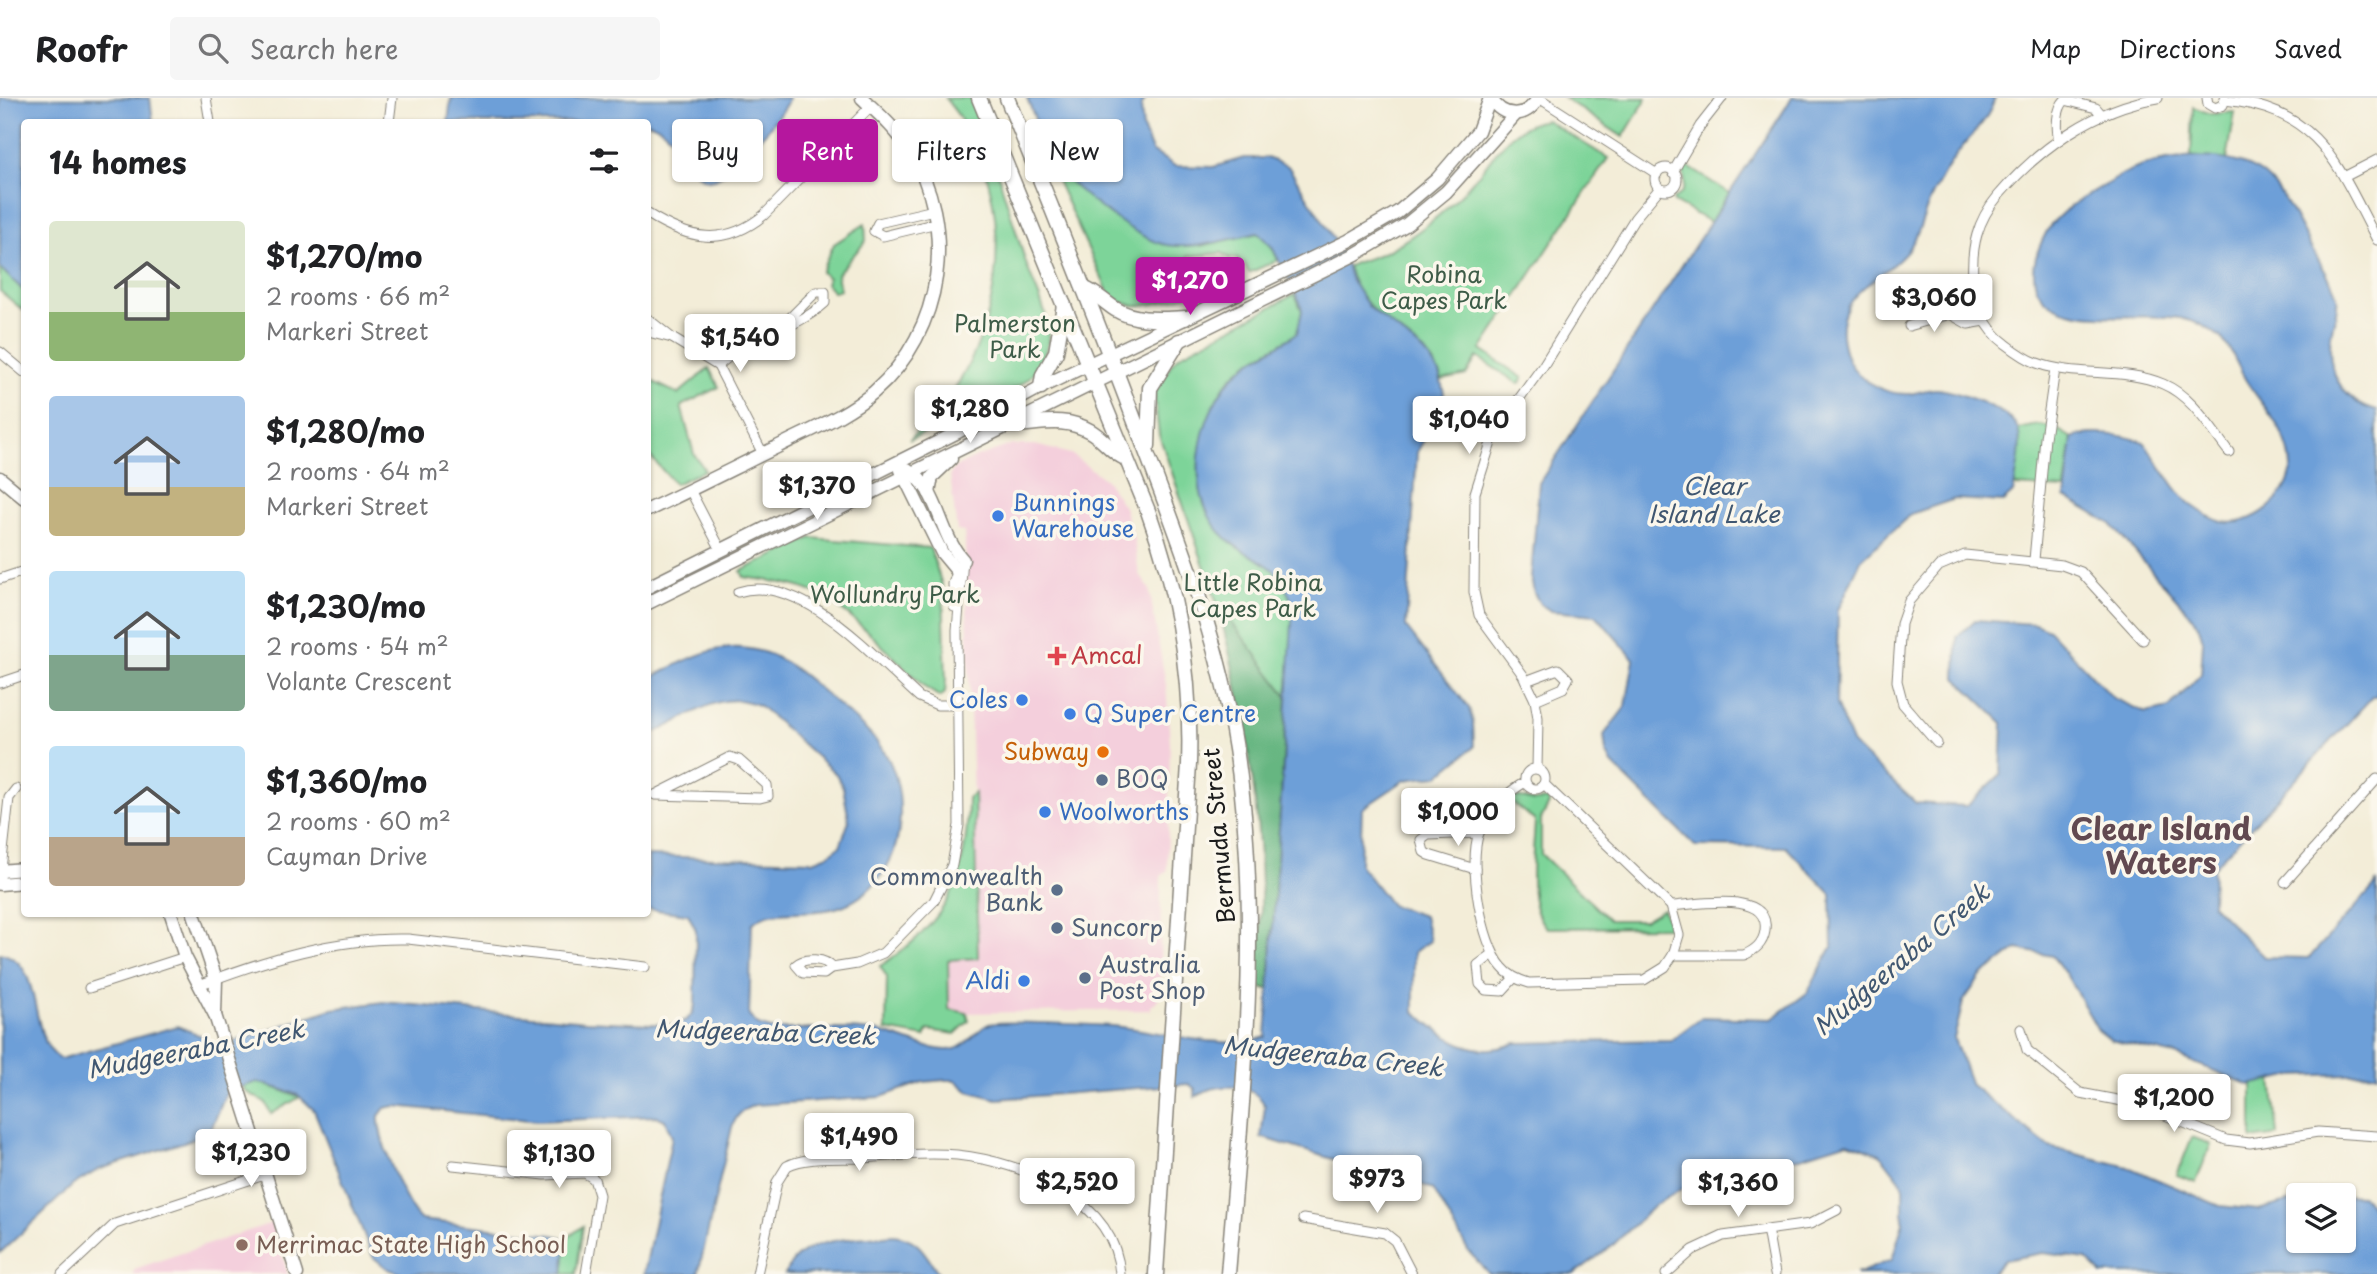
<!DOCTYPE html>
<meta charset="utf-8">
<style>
:root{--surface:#fff;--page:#f6f6f6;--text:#202124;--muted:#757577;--line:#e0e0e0;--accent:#b5179e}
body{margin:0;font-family:"Playpen Sans",sans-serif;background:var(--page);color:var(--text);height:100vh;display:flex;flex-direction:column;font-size:26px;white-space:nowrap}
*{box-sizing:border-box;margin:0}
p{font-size:23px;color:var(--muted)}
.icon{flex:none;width:38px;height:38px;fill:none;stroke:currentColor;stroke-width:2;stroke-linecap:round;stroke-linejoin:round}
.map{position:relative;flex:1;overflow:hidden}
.panel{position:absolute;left:21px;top:21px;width:630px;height:798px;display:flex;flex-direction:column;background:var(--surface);border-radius:7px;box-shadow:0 2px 5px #0004}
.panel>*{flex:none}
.hud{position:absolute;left:672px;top:21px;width:665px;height:63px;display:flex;gap:14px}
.tools{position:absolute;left:2286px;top:1085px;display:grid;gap:14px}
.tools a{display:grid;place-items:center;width:70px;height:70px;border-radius:7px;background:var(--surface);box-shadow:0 2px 5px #0004;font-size:35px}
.price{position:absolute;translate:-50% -60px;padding:0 16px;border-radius:7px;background:#fff;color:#222;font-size:23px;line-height:46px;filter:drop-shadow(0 2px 4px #0008)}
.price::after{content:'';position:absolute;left:50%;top:42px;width:21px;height:16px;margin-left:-10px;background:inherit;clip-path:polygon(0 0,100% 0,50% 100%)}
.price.active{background:var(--accent);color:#fff}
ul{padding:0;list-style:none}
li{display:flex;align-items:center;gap:21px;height:175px;padding:0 28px}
li span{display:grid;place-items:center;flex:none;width:196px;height:140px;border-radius:7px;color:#555}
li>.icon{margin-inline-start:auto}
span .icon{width:84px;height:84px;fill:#fffc;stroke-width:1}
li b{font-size:30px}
h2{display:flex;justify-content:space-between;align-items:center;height:84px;padding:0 28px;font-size:30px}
.tag{padding:0 24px;border-radius:7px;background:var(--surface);box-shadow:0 2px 5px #0004;font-size:24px;line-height:63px}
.tag.active{background:var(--accent);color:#fff}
header{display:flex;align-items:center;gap:42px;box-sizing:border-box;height:98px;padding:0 35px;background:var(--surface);border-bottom:2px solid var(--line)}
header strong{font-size:33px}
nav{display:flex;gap:38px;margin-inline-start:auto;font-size:24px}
.search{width:490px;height:63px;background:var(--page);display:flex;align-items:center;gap:18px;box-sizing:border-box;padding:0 24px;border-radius:7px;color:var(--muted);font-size:26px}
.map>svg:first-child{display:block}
.built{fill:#f4cfdc}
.green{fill:#7dd499;stroke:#4c785a;stroke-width:2}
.forest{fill:#66b681;stroke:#41694e;stroke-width:2}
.water{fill:#6d9fd8;stroke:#445e7a;stroke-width:2}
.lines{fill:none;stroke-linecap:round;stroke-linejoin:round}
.street-casing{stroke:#88847a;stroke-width:11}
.secondary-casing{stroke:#88847a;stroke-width:15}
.primary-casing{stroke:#88847a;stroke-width:17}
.street{stroke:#fff;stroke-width:9}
.secondary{stroke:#fff;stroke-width:12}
.primary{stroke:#fff;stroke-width:14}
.shop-dot{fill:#3f7fe0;stroke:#fbf7ec;stroke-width:2.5}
.health-dot{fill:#e0444e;stroke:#fbf7ec;stroke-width:2.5}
.food-dot{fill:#e8710a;stroke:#fbf7ec;stroke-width:2.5}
.service-dot{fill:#5c6f8a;stroke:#fbf7ec;stroke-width:2.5}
.education-dot{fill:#8d6e63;stroke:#fbf7ec;stroke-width:2.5}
.labels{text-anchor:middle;stroke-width:7;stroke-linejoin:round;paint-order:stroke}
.park-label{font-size:23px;fill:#3e5c48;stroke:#fbf7ec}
.shop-label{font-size:23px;fill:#366cbe;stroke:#fbf7ec;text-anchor:start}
.health-label{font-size:23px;fill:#be3a42;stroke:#fbf7ec;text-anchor:start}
.food-label{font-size:23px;fill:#c56008;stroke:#fbf7ec;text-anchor:end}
.service-label{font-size:23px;fill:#4e5e75;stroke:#fbf7ec;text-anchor:start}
.street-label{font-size:23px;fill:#1c1c1c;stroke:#fbf7ec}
.education-label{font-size:23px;fill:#785e54;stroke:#fbf7ec;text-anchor:start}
.water-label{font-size:24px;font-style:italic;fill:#405771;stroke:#fbf7ec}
.district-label{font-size:30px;font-weight:bold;fill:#624950;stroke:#fbf7ec}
</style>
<header>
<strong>Roofr</strong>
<div class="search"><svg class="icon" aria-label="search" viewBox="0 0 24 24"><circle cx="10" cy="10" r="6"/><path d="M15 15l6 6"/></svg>Search here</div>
<nav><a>Map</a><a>Directions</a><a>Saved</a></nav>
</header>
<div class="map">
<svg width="2377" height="1176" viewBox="0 0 2377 1176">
<rect width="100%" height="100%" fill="#fbf7ec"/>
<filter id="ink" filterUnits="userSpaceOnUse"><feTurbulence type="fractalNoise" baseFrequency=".0143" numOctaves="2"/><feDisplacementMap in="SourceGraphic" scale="14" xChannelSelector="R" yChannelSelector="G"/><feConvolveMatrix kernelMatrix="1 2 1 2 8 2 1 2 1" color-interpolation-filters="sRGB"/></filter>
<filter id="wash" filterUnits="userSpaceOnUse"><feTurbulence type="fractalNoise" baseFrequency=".00686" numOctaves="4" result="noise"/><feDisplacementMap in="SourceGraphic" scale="28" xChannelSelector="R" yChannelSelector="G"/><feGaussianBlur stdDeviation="1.57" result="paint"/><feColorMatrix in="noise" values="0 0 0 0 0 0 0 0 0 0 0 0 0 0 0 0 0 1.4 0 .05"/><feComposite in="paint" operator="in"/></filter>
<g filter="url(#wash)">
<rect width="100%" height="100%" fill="#f3edd8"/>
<g class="built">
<path d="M1011,347H1035L1071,356L1107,383L1124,409L1134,441L1139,476L1149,490L1166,587L1170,645L1167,774L1161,778L1160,897L1155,906L1151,907V912L961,915L949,912L948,862L978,860L965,445L964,434L957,433L950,377L955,369L979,358Z"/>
<path d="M272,1125L288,1176H131L137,1170Z"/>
</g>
<g class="green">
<path d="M945,0H970C992,53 1008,108 1025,162C1033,189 1051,215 1048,244C1047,252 1040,266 1035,273C1017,298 939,328 909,342C926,324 945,307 958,286C1011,200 1012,79 945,0Z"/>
<path d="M1564,0H1647L1623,39Z"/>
<path d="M2193,9L2211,16L2235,14L2227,62L2191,58Z"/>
<path d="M1546,22L1608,60L1481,252L1523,280L1519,286L1477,259L1466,277L1442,282C1427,235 1362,227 1348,168C1361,162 1376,159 1389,152C1419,135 1450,110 1473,83C1494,59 1511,26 1546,22Z"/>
<path d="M1684,66L1729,95L1710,124L1674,104L1673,101C1691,91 1682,81 1684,66Z"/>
<path d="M1058,72L1107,115L1201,148L1258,135L1272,149L1278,162L1249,175L1244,165L1239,166L1238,160H1230L1222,155L1188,158L1192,196C1163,203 1131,219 1108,194L1053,74Z"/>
<path d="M865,126L866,143L837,176L840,192L833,194L826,185L828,180L821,174L834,146Z"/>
<path d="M0,170L24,193V213L0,193Z"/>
<path d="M1295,196L1302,213L1297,235C1276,251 1249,259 1231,280C1198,319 1182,399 1224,437C1245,456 1277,463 1288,491C1300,522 1289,565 1287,598L1217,505L1159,337L1154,296L1172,265L1180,257Z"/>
<path d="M709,270L719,289L681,308L694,356L705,372L675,386L648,356V281L678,296Z"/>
<path d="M2039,327L2055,330L2072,340L2065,391L2015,388L2018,331Z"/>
<path d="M811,440L930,450L943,490L946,582L945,595L940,599L926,590C894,561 856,517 819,497C796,485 769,483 744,479L741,473Z"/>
<path d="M974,695L978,860L948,862L949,911L967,915L969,923L955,936L928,932L925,939L886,932L887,879L880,868C949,824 968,780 968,700Z"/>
<path d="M1518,699L1534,703L1548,702L1549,706L1541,721V756L1609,822H1644L1663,811L1670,829L1547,830C1524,809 1534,753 1535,723L1510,703Z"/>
<path d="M2272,982L2278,1037L2252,1041V986Z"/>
<path d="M258,984L300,999L271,1016L266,1005L245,993L243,988Z"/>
<path d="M2192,1039L2211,1046L2196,1084L2177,1077Z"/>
<path d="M583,1128L576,1176H563L566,1150L563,1143Z"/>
</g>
<path class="forest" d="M1217,505L1287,598L1269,891L1256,890C1258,856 1262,823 1261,789C1259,694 1241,596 1217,505Z"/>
<g class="water">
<path d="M0,0H150L153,24H24V193L0,170Z"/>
<path d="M451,0H789C783,17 728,83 709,82C687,80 681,34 650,25C633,21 609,24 592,24C544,24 496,25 448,24Z"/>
<path d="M1027,0H1146L1141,9L1143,31L1152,53L1175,68L1213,69L1244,60H1267L1288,68L1342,154L1351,181L1369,209L1425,254L1439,275L1444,295L1441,313L1417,354L1406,529L1469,610L1473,624L1474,649L1438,678L1405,682L1362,711L1360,767L1391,807L1424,818L1430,843L1414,854V913C1444,939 1474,963 1515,945L1671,942L1702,919L1772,921L1807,895L1832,849L1831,796L1786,749L1695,748L1612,666L1606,654L1604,637L1626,608L1634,561L1596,517L1551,513L1540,506L1534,495L1531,479L1539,385L1792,0H1995C1988,24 1971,36 1957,56C1948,67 1942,80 1935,92C1925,109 1922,130 1912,146C1886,185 1825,192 1846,256C1854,281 1883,297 1909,296C1918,295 1926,291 1935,291C1954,291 2012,313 2018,331C2023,348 2016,377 2013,395L2003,404L1955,401L1911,416L1861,462L1838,512L1836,606L1853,647L1916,705L1967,708L2001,676L2003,625L1956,580L1957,539L1975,522L2035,526L2049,532L2113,600L2146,615L2169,610L2201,576L2203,543L2199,529L2188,514L2111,426L2065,399L2072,340C2091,332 2124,337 2144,344C2157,361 2176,396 2193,408C2200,413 2214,422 2223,424C2252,430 2292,398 2291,369C2290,335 2264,310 2247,284C2238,270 2232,250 2220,239C2208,229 2195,223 2180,220C2143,213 2052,233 2036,188C2030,169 2038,150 2047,133C2063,107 2095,94 2120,78C2157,56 2240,48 2271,84C2288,102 2298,126 2310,148C2318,163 2333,182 2337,199C2339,210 2332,227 2331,238C2326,272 2342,304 2377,313V599H2372L2213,770L2212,806L2264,859L2309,860L2377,785V975L2290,978L2249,987L2175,957L2111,942L2098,932L2066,876L2052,858L2017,851L1981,878L1963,904L1954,941L1971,987L2049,1049L2128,1069L2220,1108L2258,1112L2298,1101V1143H2343V1097L2362,1098L2377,1116V1176H2102L2086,1161L2043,1155L2004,1162L1991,1176H1856L1892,1162L1903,1124V1086L1880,1056L1848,1044L1769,1069L1694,1084L1655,1107L1613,1147L1574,1176H1489L1469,1154L1433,1091L1382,1071L1355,1068L1261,1039L1265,1008C1254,984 1214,984 1195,999V991L1189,986L997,1001L968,993L955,982H946L923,984L881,999L755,1007C742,1012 737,1016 732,1029L698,1176H644L672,1039L665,1022L657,1018L538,1023L395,1008L385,1010L379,1018C377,1038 405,1109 421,1122L553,1137L562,1139L566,1150L563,1176L400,1175L388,1171L373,1159L314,1012L298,997L258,984L227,993L209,1036L98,1072L73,1087L0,1155V855C47,865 25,939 60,961L178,928L206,940L214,950L332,911L383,904L586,923L673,927C685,924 692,920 695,907L696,832L688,816L648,811V758L813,763L828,757L840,748L849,723L843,689L836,676L760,608C717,588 687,624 648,637V581C677,567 708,547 742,550C779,553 801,575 828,598C871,636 902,656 900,719C899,738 896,754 886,770C843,840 780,797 752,826L749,918L758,927L770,931C797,932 865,928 887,936C904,941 938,956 955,951C968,948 977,931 989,926C1000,922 1095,927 1112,928C1161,932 1217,954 1266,939L1293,508C1276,454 1251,468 1220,434C1184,393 1197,320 1231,281C1249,260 1276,251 1297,235L1302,213L1300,204L1272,149L1258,135C1228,141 1197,152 1167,147C1142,144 1071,91 1058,70C1044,49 1036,23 1027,0Z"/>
<path d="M894,1137C920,1140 925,1156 939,1176H785C801,1137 857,1141 894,1137Z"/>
</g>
</g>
<g filter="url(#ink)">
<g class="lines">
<g class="street-casing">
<g id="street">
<path d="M206,0L210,24"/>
<path d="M1539,0L1657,76"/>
<path d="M2158,0C2095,10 2039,50 1998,98C1977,123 1971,149 1973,181C1975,206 1985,231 2006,246C2015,253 2026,261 2037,265C2077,280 2123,269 2163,286C2192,298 2210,330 2229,354"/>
<path d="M2207,0L2208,6L2215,10L2223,7L2225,0"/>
<path d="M2225,2C2320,12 2337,66 2377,142"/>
<path d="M389,24L392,0"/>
<path d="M2059,42C2056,30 2056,11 2065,2L2096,10L2102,17"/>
<circle cx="1666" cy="81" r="11"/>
<path d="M1673,74L1700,28L1722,0"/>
<path d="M2344,79L2377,62"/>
<path d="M934,112L878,125L874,133L883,138L937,125"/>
<path d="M648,116C688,141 724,150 764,117L871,8"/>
<path d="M1950,216C1948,198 1958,191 1974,188"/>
<path d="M1950,216L1968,226L1985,223"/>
<path d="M648,221L672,240L648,234"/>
<path d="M1909,228L1950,216"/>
<path d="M672,240L718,268L763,356"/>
<path d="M0,254L24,274"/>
<path d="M718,268C748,239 794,233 825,205V194H816L774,236"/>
<path d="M690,392L721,452"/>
<path d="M2034,462L2045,340L2055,271"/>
<path d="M0,481L24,473"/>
<path d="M738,494C801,474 875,560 919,599L937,607H958"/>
<path d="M954,509L953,486L959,468"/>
<path d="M1526,583L1558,571L1568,581L1563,590L1535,602"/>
<path d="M0,585L24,577"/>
<path d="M1937,645L1903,606L1897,583L1901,526L1909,503L1939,468L1965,457L2062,467L2081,474L2143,542"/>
<path d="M730,659L739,662L767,687L768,698L760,700L655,697Z"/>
<circle cx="1535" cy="681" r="10"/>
<path d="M1537,671L1538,620L1535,602L1523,577L1479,517L1474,494L1475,395L1494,335L1543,268L1635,120L1660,90"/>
<path d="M1525,684C1504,697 1488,711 1479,735C1468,764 1481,846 1502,869C1509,878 1518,882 1529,885L1644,882L1665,869L1673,857L1679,837L1671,808L1544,686"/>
<path d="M1475,771L1429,757L1424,754L1421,742L1428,737L1479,735"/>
<path d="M0,780L9,700L16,691"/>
<path d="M2285,784L2377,681"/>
<path d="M1671,808C1695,807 1771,791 1765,833C1763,846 1755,852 1744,857H1673"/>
<path d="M1493,856L1478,867L1480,886L1486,892L1502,893L1514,880"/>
<path d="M832,870C826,860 804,859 796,867L803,875L824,876L832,870L857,866L883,855L934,803L952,767L959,727L957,532L963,462"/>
<path d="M199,887C265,862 336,839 408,841L645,869"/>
<path d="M89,890L185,859"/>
<path d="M2021,931L2027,952L2080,995L2138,1006L2226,1042L2250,1045L2318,1034L2377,1038"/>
<path d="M453,1067L545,1077L585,1075L594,1081L599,1097L586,1176"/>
<path d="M1303,1121L1385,1135L1395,1143L1412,1176"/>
<path d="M1767,1131L1775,1176"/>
<path d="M62,1176L115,1126L264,1077"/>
<path d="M757,1176L777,1084L787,1068C806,1058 839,1061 861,1060C893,1058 925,1054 957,1057C1023,1064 1115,1101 1120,1176"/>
<path d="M1666,1176L1693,1152L1723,1138L1810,1126L1837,1112"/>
</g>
</g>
<g class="secondary-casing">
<g id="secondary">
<path d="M1491,0C1502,21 1527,21 1538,0"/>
<path d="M907,371C940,391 938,435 963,462"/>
<path d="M901,372L942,455L957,473"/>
<path d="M0,380L24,400"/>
<path d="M929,395L932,379L951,361"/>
<path d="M648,412C691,392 734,370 777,349C810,332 846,318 874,294C944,233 958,128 909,51C896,31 879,16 862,0"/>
<path d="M648,489L956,335L1041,289L1348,143L1398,114L1437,81L1478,33L1490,0"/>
<path d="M648,505L1356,156L1407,126L1446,94L1515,17"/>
<path d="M0,773L24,771"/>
<path d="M0,786L24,784"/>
<path d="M171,816L185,859L215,917L297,1176"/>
<path d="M194,816L216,881L215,916"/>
</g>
</g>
<g class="primary-casing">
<g id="primary">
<path d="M979,0L1148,413C1178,495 1192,578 1189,666L1156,1176"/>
<path d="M1007,0C1055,117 1102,235 1146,353C1183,451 1220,547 1236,651C1263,824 1242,1002 1228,1176"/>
<path d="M1083,190C1096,195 1103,203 1115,211C1136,224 1161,221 1185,220"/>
<path d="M1041,289L1043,277L1056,254L1064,207"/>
<path d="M1009,327C1037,327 1063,317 1090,333C1104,341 1111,354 1125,360"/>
<path d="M1148,348L1150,290L1179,243"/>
</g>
</g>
<use href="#street" class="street"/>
<use href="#secondary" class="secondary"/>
<use href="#primary" class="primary"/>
</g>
</g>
<g class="shop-dot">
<circle cx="998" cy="418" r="7"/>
<circle cx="1022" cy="602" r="7"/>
<circle cx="1070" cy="616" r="7"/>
<circle cx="1045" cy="714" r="7"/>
<circle cx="1024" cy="883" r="7"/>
</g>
<path class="health-dot" d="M1053.5 547.5h7v7h7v7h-7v7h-7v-7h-7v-7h7z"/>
<circle class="food-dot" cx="1103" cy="654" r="7"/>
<g class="service-dot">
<circle cx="1102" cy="682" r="7"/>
<circle cx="1057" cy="792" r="7"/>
<circle cx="1057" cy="830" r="7"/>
<circle cx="1085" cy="880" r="7"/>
</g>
<circle class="education-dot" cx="242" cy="1147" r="7"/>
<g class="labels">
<g class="park-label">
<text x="1444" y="185">Robina<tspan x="1444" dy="26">Capes Park</tspan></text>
<text x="1015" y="234">Palmerston<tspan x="1015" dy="26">Park</tspan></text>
<text x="1253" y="493">Little Robina<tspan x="1253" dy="26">Capes Park</tspan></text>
<text x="895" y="505">Wollundry Park</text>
</g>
<g class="shop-label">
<text x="1012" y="413">Bunnings<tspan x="1012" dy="26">Warehouse</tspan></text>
<text x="1008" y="610" text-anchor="end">Coles</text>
<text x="1084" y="624">Q Super Centre</text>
<text x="1059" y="722">Woolworths</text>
<text x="1010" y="891" text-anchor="end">Aldi</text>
</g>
<g class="health-label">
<text x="1071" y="566">Amcal</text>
</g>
<g class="food-label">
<text x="1089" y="662">Subway</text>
</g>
<g class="service-label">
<text x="1116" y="690">BOQ</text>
<text x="1043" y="787" text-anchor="end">Commonwealth<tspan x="1043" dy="26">Bank</tspan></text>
<text x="1071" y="838">Suncorp</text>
<text x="1099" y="875">Australia<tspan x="1099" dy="26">Post Shop</tspan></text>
</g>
<g class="street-label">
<text transform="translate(1219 738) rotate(-95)" y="8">Bermuda Street</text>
</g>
<g class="education-label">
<text x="256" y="1155">Merrimac State High School</text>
</g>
<g class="water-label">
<text x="1714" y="397">Clear<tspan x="1714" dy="28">Island Lake</tspan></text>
<text transform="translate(1902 862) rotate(-40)" y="8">Mudgeeraba Creek</text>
<text transform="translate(765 935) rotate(2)" y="8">Mudgeeraba Creek</text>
<text transform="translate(196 952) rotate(-11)" y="8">Mudgeeraba Creek</text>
<text transform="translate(1333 959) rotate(6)" y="8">Mudgeeraba Creek</text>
</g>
<g class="district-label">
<text x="2161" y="742">Clear Island<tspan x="2161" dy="34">Waters</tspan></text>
</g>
</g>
</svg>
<div class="tools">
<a><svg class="icon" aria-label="layers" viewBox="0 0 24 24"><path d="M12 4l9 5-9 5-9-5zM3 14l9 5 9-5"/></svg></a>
</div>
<b class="price active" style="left:1190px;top:219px">$1,270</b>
<b class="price" style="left:1934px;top:236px">$3,060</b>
<b class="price" style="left:740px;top:276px">$1,540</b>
<b class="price" style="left:970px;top:347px">$1,280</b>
<b class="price" style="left:1469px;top:358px">$1,040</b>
<b class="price" style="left:817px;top:424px">$1,370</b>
<b class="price" style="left:1458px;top:750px">$1,000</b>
<b class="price" style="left:2174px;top:1036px">$1,200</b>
<b class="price" style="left:859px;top:1075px">$1,490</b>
<b class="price" style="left:251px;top:1091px">$1,230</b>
<b class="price" style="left:559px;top:1092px">$1,130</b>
<b class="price" style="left:1377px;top:1117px">$973</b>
<b class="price" style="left:1077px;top:1120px">$2,520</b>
<b class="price" style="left:1738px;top:1121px">$1,360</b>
<div class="hud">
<a class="tag">Buy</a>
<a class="tag active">Rent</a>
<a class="tag">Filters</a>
<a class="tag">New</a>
</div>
<section class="panel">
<h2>14 homes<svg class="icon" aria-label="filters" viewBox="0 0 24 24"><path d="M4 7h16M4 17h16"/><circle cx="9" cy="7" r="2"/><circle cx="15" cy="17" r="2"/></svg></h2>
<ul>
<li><span style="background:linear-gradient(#dfe7d0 65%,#8fb573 0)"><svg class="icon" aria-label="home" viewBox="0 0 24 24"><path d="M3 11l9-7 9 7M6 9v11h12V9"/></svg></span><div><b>$1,270/mo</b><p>2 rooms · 66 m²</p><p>Markeri Street</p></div></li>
<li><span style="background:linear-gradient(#a9c7e8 65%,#c2b280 0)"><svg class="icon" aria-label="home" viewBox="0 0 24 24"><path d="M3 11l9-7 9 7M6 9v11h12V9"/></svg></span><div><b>$1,280/mo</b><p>2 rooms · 64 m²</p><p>Markeri Street</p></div></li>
<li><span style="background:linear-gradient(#bfe0f5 60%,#7fa58c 0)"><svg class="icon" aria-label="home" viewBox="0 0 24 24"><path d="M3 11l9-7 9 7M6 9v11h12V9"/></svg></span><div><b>$1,230/mo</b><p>2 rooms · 54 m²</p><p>Volante Crescent</p></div></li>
<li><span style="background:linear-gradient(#bfe0f5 65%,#b9a48a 0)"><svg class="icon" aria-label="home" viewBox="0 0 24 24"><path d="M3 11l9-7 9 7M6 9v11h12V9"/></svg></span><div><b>$1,360/mo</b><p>2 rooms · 60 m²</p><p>Cayman Drive</p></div></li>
</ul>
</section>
</div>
